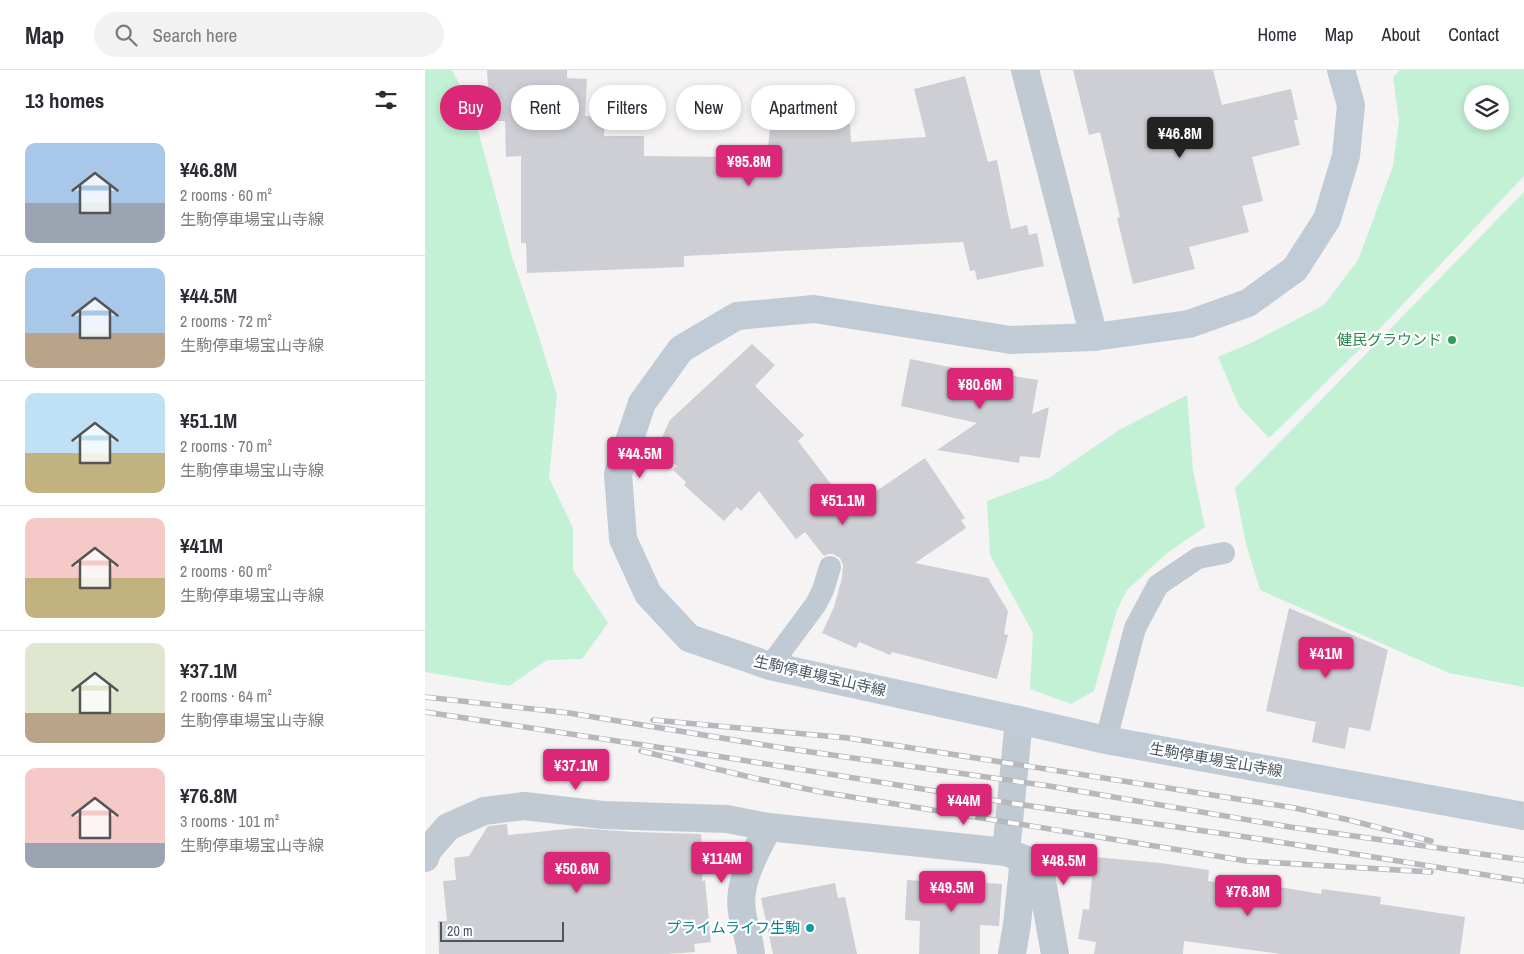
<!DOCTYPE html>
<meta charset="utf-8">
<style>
:root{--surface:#fff;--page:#f2f2f3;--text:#2b2b33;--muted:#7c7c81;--line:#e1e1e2;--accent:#db2777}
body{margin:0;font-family:"Archivo Narrow","Noto Sans JP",sans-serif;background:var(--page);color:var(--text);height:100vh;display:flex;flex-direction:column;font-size:19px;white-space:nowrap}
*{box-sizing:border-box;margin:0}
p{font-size:16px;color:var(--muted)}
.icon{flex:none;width:28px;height:28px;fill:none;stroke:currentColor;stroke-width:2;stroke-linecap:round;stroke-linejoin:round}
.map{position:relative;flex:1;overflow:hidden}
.drawer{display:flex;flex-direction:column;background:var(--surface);width:425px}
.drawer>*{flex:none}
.top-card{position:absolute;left:15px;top:15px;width:475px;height:45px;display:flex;gap:10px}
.fabs{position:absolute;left:1039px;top:15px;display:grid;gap:10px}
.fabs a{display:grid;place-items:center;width:45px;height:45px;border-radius:50%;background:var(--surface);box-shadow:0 2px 8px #0003;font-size:25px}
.scale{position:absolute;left:15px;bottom:12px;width:124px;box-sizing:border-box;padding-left:5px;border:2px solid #4a5661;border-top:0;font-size:14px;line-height:18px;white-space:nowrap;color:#4a5661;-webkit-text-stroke:4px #fff;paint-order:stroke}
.price{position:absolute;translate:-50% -42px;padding:0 11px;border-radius:5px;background:var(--accent);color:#fff;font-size:16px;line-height:32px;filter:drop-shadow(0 1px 2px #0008)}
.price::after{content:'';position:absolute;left:50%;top:30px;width:15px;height:11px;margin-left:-8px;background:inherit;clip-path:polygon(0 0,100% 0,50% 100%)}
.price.active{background:#222;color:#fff}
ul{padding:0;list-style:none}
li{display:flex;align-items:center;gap:15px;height:125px;padding:0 25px}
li+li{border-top:1px solid var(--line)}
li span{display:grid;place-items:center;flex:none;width:140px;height:100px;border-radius:10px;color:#555}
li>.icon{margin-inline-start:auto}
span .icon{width:60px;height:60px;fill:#fffc;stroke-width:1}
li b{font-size:21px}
h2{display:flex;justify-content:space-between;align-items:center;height:60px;padding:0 25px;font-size:21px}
.pill{padding:0 18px;border-radius:22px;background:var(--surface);box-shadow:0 2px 8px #0003;font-size:18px;line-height:45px}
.pill.active{background:var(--accent);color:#fff}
header{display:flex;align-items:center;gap:30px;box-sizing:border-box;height:70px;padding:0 25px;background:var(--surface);border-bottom:1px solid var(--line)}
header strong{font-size:24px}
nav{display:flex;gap:28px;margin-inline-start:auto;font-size:18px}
.search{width:350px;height:45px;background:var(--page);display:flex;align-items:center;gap:12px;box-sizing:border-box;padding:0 18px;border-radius:28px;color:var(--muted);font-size:19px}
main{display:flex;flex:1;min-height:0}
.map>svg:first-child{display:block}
.green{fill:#c3f1d5;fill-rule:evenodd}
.building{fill:#cdcfd5}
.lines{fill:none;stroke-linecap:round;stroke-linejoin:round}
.service{stroke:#c1cad2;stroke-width:22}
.minor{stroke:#c1cad2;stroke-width:28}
.secondary{stroke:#c1cbd6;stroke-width:28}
.rail-casing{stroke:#b5b8bd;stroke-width:5.5}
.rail{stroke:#fff;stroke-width:4;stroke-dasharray:11;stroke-linecap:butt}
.leisure-dot{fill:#2e9e5b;stroke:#fff;stroke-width:2}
.culture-dot{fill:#0f9aa8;stroke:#fff;stroke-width:2}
.labels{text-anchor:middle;stroke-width:4.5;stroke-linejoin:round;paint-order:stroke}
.leisure-label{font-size:15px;fill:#27864d;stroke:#fff;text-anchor:end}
.street-label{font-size:15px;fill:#4a5661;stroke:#fff}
.culture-label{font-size:15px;fill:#0d838f;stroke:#fff;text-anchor:end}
</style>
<header>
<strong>Map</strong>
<div class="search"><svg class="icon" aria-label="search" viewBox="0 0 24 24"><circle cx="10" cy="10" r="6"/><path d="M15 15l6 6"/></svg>Search here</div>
<nav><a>Home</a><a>Map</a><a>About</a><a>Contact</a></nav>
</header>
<main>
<section class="drawer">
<h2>13 homes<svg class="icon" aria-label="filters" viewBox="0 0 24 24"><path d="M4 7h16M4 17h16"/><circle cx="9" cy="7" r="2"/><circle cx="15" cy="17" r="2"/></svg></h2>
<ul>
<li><span style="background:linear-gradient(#a9c7e8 60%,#9aa5b1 0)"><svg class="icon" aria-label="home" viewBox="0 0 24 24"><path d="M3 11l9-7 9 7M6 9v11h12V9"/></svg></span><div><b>¥46.8M</b><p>2 rooms · 60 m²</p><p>生駒停車場宝山寺線</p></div></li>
<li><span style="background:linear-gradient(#a9c7e8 65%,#b9a48a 0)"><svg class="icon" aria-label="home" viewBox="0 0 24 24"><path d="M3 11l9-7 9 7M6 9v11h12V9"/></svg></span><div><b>¥44.5M</b><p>2 rooms · 72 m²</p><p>生駒停車場宝山寺線</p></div></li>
<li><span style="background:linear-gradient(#bfe0f5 60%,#c2b280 0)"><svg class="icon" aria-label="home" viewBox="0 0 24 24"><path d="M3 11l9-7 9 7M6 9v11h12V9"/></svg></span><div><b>¥51.1M</b><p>2 rooms · 70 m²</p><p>生駒停車場宝山寺線</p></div></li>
<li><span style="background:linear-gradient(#f6c9c9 60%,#c2b280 0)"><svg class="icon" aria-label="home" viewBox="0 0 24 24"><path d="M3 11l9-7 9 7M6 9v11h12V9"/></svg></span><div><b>¥41M</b><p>2 rooms · 60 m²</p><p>生駒停車場宝山寺線</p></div></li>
<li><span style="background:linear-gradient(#dfe7d0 70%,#b9a48a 0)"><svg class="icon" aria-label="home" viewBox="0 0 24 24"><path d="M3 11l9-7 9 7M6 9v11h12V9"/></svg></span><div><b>¥37.1M</b><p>2 rooms · 64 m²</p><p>生駒停車場宝山寺線</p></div></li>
<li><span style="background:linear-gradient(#f6c9c9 75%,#9aa5b1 0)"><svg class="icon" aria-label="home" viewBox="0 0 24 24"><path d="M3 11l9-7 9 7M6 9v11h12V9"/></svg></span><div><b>¥76.8M</b><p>3 rooms · 101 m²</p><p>生駒停車場宝山寺線</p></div></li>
</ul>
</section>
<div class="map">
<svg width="1099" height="884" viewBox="0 0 1099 884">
<rect width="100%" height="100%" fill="#f5f3f3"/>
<g class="green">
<path d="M0,0H27L47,38L88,190L113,264L132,325L124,408L148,458V500L183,553L157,589L122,590L84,616L0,602Z"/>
<path d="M975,0H1099V106L944,270L844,368L814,336L793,287L828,272L899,235L933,190L968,96L974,51L968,7ZM1048,24H1075V51H1048Z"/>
<path d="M1099,122V617L1024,603L835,520L821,474L810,418Z"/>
<path d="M762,325L768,400L780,457L742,483L702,520L692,540L669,621L646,634L605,619L608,563L565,485L562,431L624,408L694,360Z"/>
</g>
<g class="building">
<path d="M62,0H142V8L162,9L160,46L180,47L179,66H219V86L310,87L309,76L343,77L345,59L425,54L426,72L501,67L489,19L540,6L563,92L572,90L586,159L602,155L604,165L612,163L619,196L552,210L550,200L545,201L538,172L259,186V197L102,203L101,173H96V86L81,87L80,51H65Z"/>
<path d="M648,0H788L797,35L866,19L873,50H869L875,75L827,87L838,131L817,136L824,162L764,177L770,199L708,214L692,148L695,147L675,62L664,65Z"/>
<path d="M327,274L350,295L330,316L379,365L373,371L425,439L500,388L540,448L536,450L541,458L490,493L563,508L583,541L579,564L583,565L572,609L467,582L465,585L434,572L431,578L397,563L409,537L417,508L418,495L415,488L408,484H403L399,486L380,462L371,469L334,421L316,441L312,437L299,451L259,415L261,412L248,400L252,396L231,380L245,350Z"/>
<path d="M485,289L564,305V302L613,310L607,344L624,337L615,388L595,386L594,393L512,380L552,353L476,336Z"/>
<path d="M864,538L963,580L945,661L924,657L920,679L887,672L891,652L841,641Z"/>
<path d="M82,754L83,765L152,758L209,762L276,764L278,790L277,811L280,810L286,872L269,874L270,882L242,884H14L13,851H22L18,811L31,810L29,788L44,786L63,756Z"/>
<path d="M669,787L735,793L784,800L783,811L853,821L854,817L896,824L897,819L956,827L955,834L1040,847L1035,884H856L759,871L758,884H669L671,872L653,869L658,839L664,840Z"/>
<path d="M498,805L561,810V813L577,814L574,856L555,855V884H494L495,851L480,850L482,810L498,811Z"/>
<path d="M410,813L413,828L420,827L432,884H348L336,828Z"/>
</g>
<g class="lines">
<g class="service">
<path d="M345,596L391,534L398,520L405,497"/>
<path d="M681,670L710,558L733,515L773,488L799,483"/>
</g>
<g class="minor">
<path d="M600,0L669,267"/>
<path d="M581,782L594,650"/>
<path d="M0,788L3,780L23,757L59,741L99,736L178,745L302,749L343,757L581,782L599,789L592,854L587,884"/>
<path d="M599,789L614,794L630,884"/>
<path d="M326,884C325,869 319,856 317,842C312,811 331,783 343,757"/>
</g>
<path class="secondary" d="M916,0L926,35L921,86L902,149L870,199L823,233L764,254L669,267L586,270L389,239L312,246L256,279L217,333L193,404L198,469L223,524L264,568L345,596L594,650L681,670L1099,746"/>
<g class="rail-casing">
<g id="rail">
<path d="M0,627L144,643L358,678L624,716L865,757L1099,790"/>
<path d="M0,642L304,688L585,733L835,769L1099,811"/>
<path d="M228,650L423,668L870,738L924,750L1006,771"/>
<path d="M216,681L329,708L396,722L822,791L1006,802"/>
</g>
</g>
<use href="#rail" class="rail"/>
</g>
<circle class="leisure-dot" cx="1027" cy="270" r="5"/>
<circle class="culture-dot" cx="385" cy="858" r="5"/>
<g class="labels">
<g class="leisure-label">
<text x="1017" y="275">健民グラウンド</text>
</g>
<g class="street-label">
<text transform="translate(395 606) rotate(13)" y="5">生駒停車場宝山寺線</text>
<text transform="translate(791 690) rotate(10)" y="5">生駒停車場宝山寺線</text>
</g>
<g class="culture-label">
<text x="375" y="863">プライムライフ生駒</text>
</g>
</g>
</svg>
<div class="fabs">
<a><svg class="icon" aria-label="layers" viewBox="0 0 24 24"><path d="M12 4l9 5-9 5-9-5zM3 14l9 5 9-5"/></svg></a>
</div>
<div class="scale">20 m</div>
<b class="price active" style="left:755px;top:89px">¥46.8M</b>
<b class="price" style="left:324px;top:117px">¥95.8M</b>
<b class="price" style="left:555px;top:340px">¥80.6M</b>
<b class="price" style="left:215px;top:409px">¥44.5M</b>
<b class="price" style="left:418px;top:456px">¥51.1M</b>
<b class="price" style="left:901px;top:609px">¥41M</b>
<b class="price" style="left:151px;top:721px">¥37.1M</b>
<b class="price" style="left:539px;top:756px">¥44M</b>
<b class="price" style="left:297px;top:814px">¥114M</b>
<b class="price" style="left:639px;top:816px">¥48.5M</b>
<b class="price" style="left:152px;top:824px">¥50.6M</b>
<b class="price" style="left:527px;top:843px">¥49.5M</b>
<b class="price" style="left:823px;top:847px">¥76.8M</b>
<div class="top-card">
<a class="pill active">Buy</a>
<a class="pill">Rent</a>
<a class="pill">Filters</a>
<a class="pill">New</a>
<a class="pill">Apartment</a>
</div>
</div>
</main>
